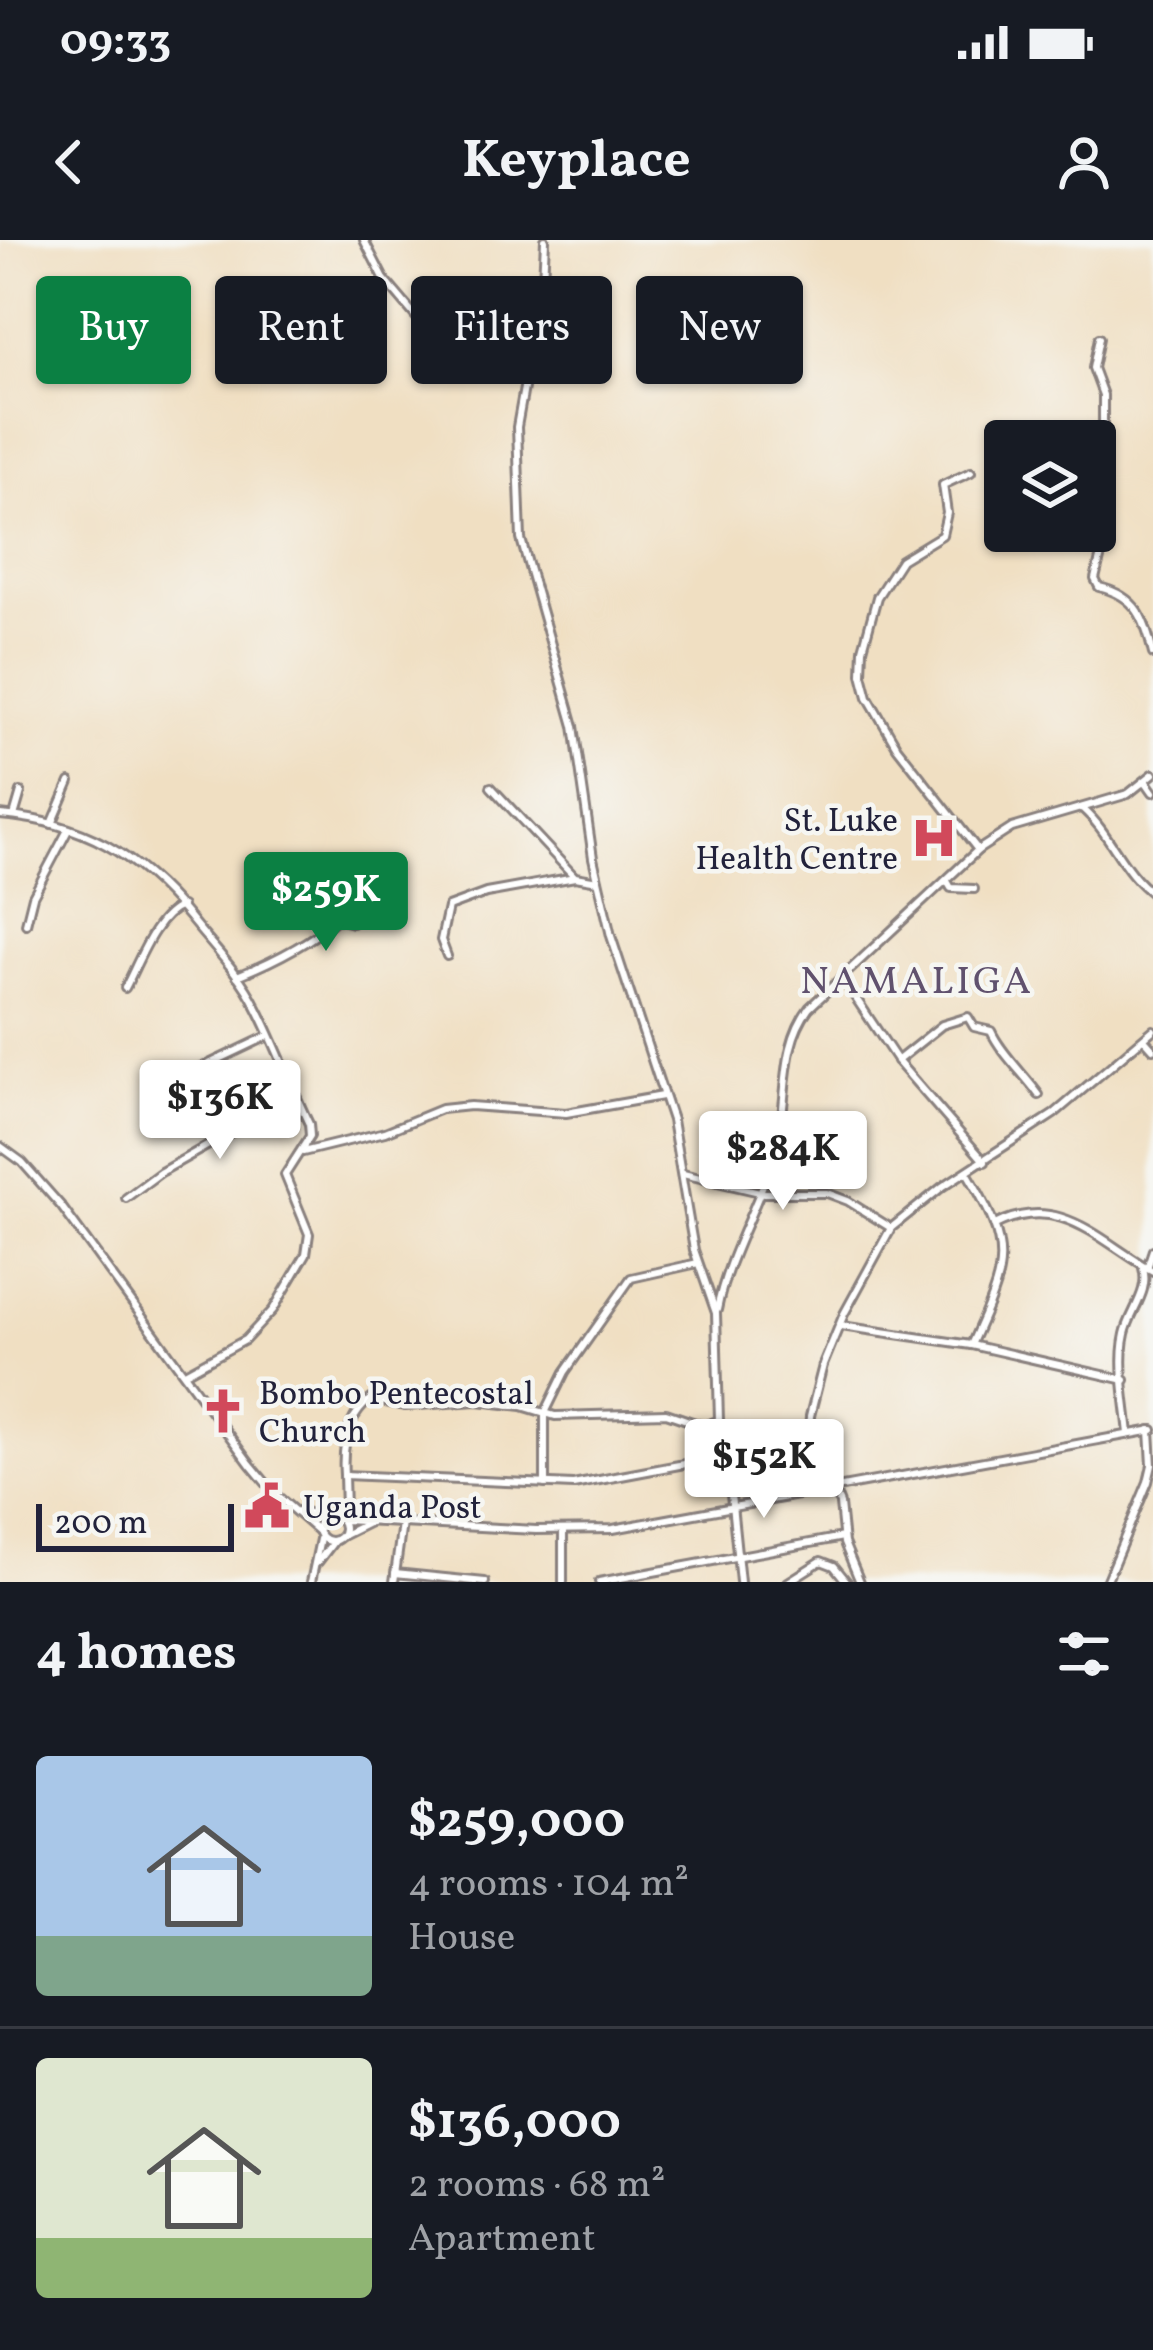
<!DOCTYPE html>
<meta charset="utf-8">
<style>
:root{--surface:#171b24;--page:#242831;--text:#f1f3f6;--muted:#9ea1a6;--line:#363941;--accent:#0b8043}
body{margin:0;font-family:Vollkorn,serif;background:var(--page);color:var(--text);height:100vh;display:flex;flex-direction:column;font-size:45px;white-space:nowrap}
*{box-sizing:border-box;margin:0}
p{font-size:39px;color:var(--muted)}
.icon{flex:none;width:66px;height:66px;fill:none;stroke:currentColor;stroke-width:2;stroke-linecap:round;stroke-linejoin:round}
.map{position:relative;height:1342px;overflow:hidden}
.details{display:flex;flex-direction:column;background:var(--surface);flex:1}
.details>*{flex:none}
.top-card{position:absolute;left:36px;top:36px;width:1083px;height:108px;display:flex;gap:24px}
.buttons{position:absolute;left:984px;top:180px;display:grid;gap:24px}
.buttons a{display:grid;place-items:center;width:132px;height:132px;border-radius:12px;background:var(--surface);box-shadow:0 3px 9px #0004;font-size:60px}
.scale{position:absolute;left:36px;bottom:30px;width:198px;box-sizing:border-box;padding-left:12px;border:6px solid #22223b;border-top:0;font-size:33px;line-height:42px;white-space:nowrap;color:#22223b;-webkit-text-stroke:9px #f6f6f2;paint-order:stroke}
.price{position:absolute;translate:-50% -102px;padding:0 27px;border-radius:12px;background:#fff;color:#222;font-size:39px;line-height:78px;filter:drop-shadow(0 3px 6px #0008)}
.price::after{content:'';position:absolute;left:50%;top:72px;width:36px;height:27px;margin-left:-18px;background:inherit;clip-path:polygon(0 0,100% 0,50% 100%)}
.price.selected{background:var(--accent);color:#fff}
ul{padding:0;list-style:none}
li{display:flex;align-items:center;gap:36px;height:300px;padding:0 36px}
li+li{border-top:3px solid var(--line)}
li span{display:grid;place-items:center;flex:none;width:336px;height:240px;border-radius:12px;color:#555}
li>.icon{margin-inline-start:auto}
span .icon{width:144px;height:144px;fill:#fffc;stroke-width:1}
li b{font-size:51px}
h2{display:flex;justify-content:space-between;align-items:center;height:144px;padding:0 36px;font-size:51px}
.pill{padding:0 42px;border-radius:12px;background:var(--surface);box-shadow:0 3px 9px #0004;font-size:42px;line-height:108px}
.pill.selected{background:var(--accent);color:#fff}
.status{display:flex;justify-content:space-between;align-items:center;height:84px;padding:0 60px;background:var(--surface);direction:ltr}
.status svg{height:33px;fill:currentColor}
header{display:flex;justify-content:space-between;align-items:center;height:156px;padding:0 36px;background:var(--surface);font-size:54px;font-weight:700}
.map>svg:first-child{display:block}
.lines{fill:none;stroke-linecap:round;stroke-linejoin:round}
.minor-casing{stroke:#89807e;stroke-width:12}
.minor{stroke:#fff;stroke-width:6}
.labels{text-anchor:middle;stroke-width:9;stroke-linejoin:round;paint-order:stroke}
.poi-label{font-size:33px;fill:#22223b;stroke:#f6f6f2;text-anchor:start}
.quarter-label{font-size:39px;letter-spacing:3px;fill:#60516e;stroke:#f6f6f2}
</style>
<div class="status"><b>09:33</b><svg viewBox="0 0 49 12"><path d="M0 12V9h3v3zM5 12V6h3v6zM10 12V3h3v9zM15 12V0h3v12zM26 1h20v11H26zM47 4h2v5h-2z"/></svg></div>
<header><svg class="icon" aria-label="back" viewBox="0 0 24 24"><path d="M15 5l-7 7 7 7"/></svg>Keyplace<svg class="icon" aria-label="person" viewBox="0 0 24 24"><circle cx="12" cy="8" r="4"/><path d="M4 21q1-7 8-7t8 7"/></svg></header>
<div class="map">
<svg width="1153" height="1342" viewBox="0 0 1153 1342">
<rect width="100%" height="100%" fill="#f6f6f2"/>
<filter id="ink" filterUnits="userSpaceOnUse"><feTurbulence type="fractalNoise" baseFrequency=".00833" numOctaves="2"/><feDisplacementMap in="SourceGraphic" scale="24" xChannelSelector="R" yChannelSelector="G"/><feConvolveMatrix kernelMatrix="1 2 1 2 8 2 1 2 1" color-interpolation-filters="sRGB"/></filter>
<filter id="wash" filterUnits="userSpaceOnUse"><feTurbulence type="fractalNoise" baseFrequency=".004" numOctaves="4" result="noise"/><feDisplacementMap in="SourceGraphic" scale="48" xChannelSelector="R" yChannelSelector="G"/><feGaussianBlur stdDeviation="2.7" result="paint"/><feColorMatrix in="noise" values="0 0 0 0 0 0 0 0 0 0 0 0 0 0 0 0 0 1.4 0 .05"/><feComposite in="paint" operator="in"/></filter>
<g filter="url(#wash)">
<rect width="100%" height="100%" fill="#f0dfc2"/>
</g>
<g filter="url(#ink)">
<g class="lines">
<g class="minor-casing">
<g id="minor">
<path d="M364,0L384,39L418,79L490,111L527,120"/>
<path d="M545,0L543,41L517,187L521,299L574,486L593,618L611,696L672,880L694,1010L716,1073L719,1180L727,1216L573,1245L344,1235C342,1207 346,1177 371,1159L405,1166L477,1161L522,1166L555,1176L666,1173L704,1186L719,1180"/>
<path d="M1099,98L1093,128L1103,155V186L1096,268L1104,302L1095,339L1099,347C1137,356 1145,379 1153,414"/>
<path d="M971,232L943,245L947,273L942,295L901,320L877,357L863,409L862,434L868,457L897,507L978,610"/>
<path d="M1146,542L1153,552"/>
<path d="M491,547L575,637L598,641"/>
<path d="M1083,569C1111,594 1123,633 1153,654"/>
<path d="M0,575C83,582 137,614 189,677C212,706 239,732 256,766C276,804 290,845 309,884L310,896L285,935L309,994L306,1014L273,1070L245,1100L185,1133"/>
<path d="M14,576L21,552"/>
<path d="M52,584L70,542"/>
<path d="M947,641L951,648L974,649"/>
<path d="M337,679L352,683"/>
<path d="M26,684L33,656L68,590"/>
<path d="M447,716L441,700L448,667L486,653L575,637"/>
<path d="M237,736C272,722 308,704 337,679L326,660"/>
<path d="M843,739L899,823L985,922"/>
<path d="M125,748C138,724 155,675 182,666"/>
<path d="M1145,800L1153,809"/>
<path d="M897,821L942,785L968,777L974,787L991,791C1001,813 1024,834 1039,855"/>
<path d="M165,845L268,796"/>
<path d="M0,906L22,922L61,966L250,1224L275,1254L318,1291"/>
<path d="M303,912L385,892L441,869L470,866L566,873L662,856"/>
<path d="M683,934L764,953H827L848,961L891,988"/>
<path d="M968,934C1014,1011 1007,1026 971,1105"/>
<path d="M126,958L161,932L295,856"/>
<path d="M995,985C1060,952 1099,1001 1153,1031"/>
<path d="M1147,1028L1153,1010"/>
<path d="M717,1070C730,1002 774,944 782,876C787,838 785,800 809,768L978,610L1012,588L1128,554L1153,534"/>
<path d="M841,1086L971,1105L1125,1140"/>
<path d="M1129,1194C1126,1163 1118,1124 1125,1094C1130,1071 1150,1052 1143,1028"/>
<path d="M545,1244V1173L565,1132L631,1038L698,1023"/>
<path d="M833,1247L840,1264L844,1303L860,1342"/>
<path d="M298,1271L324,1276"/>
<circle cx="331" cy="1288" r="13"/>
<path d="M340,1277L345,1269L344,1235"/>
<path d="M343,1280L536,1290L613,1289L1153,1190"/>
<path d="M342,1296L370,1282"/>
<path d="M318,1322L334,1301"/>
<path d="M395,1333L485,1342"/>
<path d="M311,1342L320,1299"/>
<path d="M394,1342L402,1283"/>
<path d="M563,1342V1292"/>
<path d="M599,1342L843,1297"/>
<path d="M740,1342L727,1216L809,1201L810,1176L823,1125L844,1074L891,988L942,947L1054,874L1153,790"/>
<path d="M788,1342L821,1321L834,1326L847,1342"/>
<path d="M1106,1342L1148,1242L1152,1225L1150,1190"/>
</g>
</g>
<use href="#minor" class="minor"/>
</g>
</g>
<defs>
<g id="hospital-bare" transform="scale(3.6)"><path d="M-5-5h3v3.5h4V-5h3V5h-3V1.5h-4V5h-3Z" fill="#d1495b" stroke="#f6f6f2" stroke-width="2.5" paint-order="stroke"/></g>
<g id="church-bare" transform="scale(3.6)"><path d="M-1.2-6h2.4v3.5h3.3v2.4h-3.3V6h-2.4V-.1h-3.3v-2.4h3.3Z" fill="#d1495b" stroke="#f6f6f2" stroke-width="2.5" paint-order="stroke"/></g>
<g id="civic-bare" transform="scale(3.6)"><path d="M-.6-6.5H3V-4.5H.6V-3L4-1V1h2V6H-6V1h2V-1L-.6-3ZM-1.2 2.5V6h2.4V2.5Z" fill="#d1495b" stroke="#f6f6f2" stroke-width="2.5" paint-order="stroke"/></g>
</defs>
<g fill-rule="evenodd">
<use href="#hospital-bare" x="934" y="598"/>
<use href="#church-bare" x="223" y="1171"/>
<use href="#civic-bare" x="267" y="1266"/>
</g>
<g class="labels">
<g class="poi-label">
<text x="898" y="591" text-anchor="end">St. Luke<tspan x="898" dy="38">Health Centre</tspan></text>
<text x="259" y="1164">Bombo Pentecostal<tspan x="259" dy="38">Church</tspan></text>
<text x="303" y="1278">Uganda Post</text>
</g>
<g class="quarter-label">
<text x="917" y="753">NAMALIGA</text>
</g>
</g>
</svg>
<div class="buttons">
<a><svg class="icon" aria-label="layers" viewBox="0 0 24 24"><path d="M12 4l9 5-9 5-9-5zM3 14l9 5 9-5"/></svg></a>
</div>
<div class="scale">200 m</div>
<b class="price selected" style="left:326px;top:714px">$259K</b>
<b class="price" style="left:220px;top:922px">$136K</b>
<b class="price" style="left:783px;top:973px">$284K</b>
<b class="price" style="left:764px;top:1281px">$152K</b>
<div class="top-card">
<a class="pill selected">Buy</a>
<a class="pill">Rent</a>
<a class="pill">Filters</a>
<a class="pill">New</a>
</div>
</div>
<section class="details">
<h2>4 homes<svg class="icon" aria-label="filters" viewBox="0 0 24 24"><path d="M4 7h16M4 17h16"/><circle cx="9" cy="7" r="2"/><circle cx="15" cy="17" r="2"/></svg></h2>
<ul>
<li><span style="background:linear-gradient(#a9c7e8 75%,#7fa58c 0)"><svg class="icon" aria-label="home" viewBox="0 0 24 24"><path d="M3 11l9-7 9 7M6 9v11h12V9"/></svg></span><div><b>$259,000</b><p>4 rooms · 104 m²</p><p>House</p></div></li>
<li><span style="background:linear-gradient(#dfe7d0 75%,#8fb573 0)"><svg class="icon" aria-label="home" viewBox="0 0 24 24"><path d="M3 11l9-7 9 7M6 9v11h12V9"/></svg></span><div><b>$136,000</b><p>2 rooms · 68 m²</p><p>Apartment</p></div></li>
</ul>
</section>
